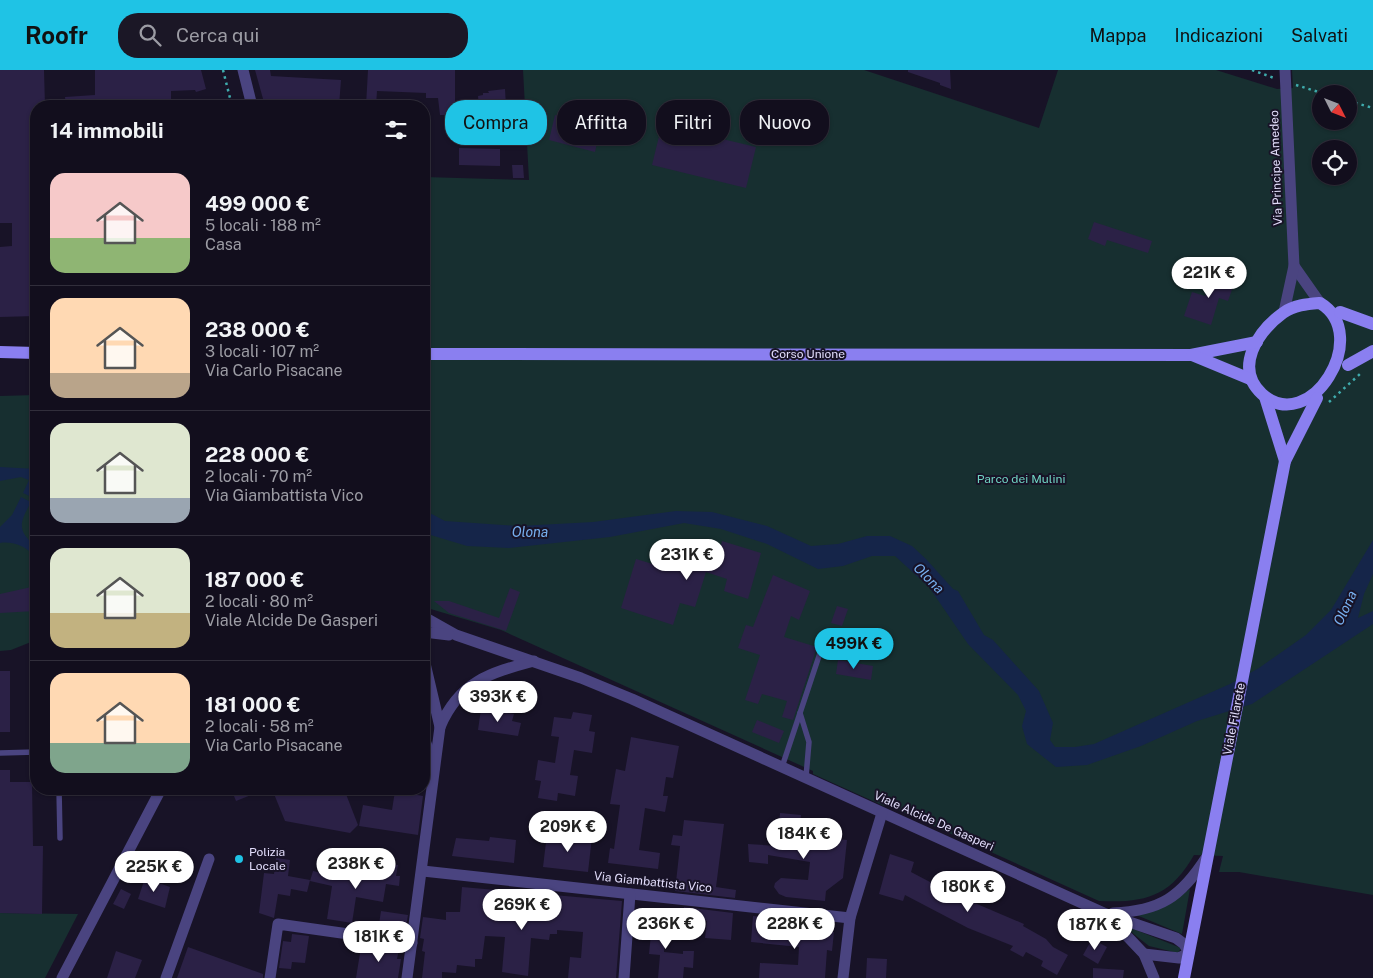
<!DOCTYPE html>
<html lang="it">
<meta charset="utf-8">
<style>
:root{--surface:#120e1d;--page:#1b1726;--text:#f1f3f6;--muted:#9c9ca4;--line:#312e3b;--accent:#1fc3e5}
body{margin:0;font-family:"Public Sans",sans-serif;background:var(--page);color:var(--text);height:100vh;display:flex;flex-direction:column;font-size:19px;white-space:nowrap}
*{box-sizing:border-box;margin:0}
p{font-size:16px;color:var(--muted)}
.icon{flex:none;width:28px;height:28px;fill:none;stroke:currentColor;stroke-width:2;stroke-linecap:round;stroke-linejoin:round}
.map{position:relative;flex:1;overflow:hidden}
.details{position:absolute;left:30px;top:30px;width:400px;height:695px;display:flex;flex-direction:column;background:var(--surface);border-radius:20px;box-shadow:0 1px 4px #0004,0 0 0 1px var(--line)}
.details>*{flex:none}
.top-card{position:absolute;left:445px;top:30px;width:475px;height:45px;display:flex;gap:10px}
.needle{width:32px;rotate:132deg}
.tools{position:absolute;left:1312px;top:15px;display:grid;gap:10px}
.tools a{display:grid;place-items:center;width:45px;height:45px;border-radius:50%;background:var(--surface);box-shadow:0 1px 4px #0004,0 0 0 1px var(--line);font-size:25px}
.price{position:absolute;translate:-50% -42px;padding:0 11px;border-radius:18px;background:#fff;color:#222;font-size:16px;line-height:32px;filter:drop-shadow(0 1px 2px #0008)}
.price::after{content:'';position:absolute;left:50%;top:30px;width:15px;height:11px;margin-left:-8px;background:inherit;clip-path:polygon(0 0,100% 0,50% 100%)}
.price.current{background:var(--accent);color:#111}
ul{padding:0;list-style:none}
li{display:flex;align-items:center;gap:15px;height:125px;padding:0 20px}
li+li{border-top:1px solid var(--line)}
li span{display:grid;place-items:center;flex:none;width:140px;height:100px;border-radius:15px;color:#555}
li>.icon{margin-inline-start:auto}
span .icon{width:60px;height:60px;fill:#fffc;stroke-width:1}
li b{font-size:21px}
h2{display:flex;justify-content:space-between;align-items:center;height:60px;padding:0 20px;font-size:21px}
.chip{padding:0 18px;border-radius:20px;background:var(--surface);box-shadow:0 1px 4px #0004,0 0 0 1px var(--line);font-size:18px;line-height:45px}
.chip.current{background:var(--accent);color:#111}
header{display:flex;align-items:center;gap:30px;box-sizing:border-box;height:70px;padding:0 25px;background:var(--accent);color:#111}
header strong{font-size:24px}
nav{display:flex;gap:28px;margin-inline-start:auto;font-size:18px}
.search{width:350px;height:45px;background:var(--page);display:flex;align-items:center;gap:12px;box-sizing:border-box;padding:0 18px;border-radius:20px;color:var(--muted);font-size:19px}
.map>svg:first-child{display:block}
.green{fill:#172f30;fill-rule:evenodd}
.water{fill:#152549}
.building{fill:#2b2146}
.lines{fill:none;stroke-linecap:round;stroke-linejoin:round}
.path{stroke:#3facad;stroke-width:2.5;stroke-dasharray:2.5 4;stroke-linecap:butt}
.lane{stroke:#4a4480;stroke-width:5.5}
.street{stroke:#4a4480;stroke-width:11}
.secondary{stroke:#8a7ff0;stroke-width:12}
.poi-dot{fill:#1fc3e5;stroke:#181327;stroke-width:2}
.labels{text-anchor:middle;stroke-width:4;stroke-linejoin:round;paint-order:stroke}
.street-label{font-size:12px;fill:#e2ddfb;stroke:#181327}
.park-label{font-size:12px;fill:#70d3c2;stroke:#181327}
.poi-label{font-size:12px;fill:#e2ddfb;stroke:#181327;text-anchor:start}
.water-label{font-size:14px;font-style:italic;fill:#77afef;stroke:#181327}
</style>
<header>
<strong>Roofr</strong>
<div class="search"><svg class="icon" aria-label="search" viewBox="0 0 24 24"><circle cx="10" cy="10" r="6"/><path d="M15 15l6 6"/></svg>Cerca qui</div>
<nav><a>Mappa</a><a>Indicazioni</a><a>Salvati</a></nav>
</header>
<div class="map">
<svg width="1373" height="908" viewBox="0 0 1373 908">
<rect width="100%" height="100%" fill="#181327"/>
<g class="green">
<path d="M523,0H864L1039,58L1058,0H1216L1277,19L1293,18L1292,0H1373V825L1239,802H1219L1223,786L1194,785C1170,827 1145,833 1099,831L887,735L884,736L813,704V701L501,560L424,537V107L529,110ZM1321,24H1349V51H1321ZM1321,79H1349V106H1321Z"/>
<path d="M36,325V570L11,580L0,581V326Z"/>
<path d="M1190,819L1182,864L1134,844L1177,828Z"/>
<path d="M0,843L78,844L45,908H0Z"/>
<path d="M1121,854L1181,878L1178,883L1149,876Z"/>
</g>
<g class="water">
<path d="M0,397L36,399V429L23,423L29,410L21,407L0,411Z"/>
<path d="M21,427L31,432C19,454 17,460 36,477V488C28,477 13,471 0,473V457L12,445Z"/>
<path d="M424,440L445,451L519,456L593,452L676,441L712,442L767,456L811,476L838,474L867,466H890L912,476L926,489L953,519L958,521L984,565L993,570L1039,621L1053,653L1050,670L1055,677H1075L1094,674L1230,614L1259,598L1306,565L1331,540L1373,470V504L1364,524L1358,548L1373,541V554L1252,634L1197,651L1141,676L1087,695L1056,697L1027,674L1022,656L1026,641L1018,625L968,574L929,517L895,486H872L843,496L818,499L767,474L721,459L684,453L610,467L509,478L467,476L424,463Z"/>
</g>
<g class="building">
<path d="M0,0H44L45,36H36V246L0,247V177L12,176V153H0Z"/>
<path d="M95,0H201L206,19L196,22L195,20L171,21V33L66,36L65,27L95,25Z"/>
<path d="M255,0H270L271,6L341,10L339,36H265Z"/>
<path d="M368,0H455V45H440L438,28H426V23L377,21L376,36H366Z"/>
<path d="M908,0H950L951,19L940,15V13L908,2Z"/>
<path d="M505,19L506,36H503L504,47L480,49L478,26L483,25V23H489L488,21Z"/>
<path d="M563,44L601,54L595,82L549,70L555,45L562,47Z"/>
<path d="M664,46L716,59L714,67L756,77L746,118L652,95Z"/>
<path d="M459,78L500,79V96L459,95Z"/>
<path d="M512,95H523L524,108H513Z"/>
<path d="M1094,152L1152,171L1148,183L1107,170L1105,176L1088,169Z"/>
<path d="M1213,202L1235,211L1228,231L1219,228L1211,255L1184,246L1192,222L1205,226Z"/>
<path d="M722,471L761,483L748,529L724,521L727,509L706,502L695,537L680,533L673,555L621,538L636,489L666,498L673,480L716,494Z"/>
<path d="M773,505L810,521L799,550L791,546L784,567L817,577L793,650L782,647L787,631L762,624L758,634L745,630L760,585L738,578L746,555L753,557Z"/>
<path d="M36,516L35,541L0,543V524Z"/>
<path d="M510,518L520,522L506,561L449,543L434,531H449L499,548Z"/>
<path d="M837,536L848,539L842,556L831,553Z"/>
<path d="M838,590L873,596L871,610L836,604Z"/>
<rect x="0" y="601" width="10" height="61"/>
<path d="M481,639L514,644L512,651L521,653L518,666L478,660Z"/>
<path d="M573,642L592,645L589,661L595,662L592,683L574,680L570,705L578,706L575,726L558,723L557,731L538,728L541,711L535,710L538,690L555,693L559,667L551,666L554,647L571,649Z"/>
<path d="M757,650L784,661L779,673L752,662Z"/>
<path d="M631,667L679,676L673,708L666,707L663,726H668L665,742L645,738L639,780L660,783L658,799L608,793L610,778L614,779L620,735L610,734L616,699L625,701Z"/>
<path d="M0,700H10V712H32L33,776H43L42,844L0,843Z"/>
<path d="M237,719H266L236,731L232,721Z"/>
<path d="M272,719H344L358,755L350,763L285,751Z"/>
<path d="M395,721L423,726L418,765L359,756L363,735L392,740Z"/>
<path d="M780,743L801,745L799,765L847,770L843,808L826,821L825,831L786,827L779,824L774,817L775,813L781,808L808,810L810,792L768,785V794L749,792L748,774L777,776Z"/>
<path d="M684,750L724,754L716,817L736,820L735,828L675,821L680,776L671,775L673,765L682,766Z"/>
<path d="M547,764L592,767L588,802L543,797Z"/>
<path d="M490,767L516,770L514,793L452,786L456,768L489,771Z"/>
<path d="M890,784L914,792L911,802L949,822L1024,854L1023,856L1046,869L1053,877L1068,885L1057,905L1041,896L1043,891L1026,882L1023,887L1010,880L1013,876L968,858L905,825L903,831L879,824Z"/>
<path d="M276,788L290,790L288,806L310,810L307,822L291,819L290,826L278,824L274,848L259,843L264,803L274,804Z"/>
<path d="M378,793L398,795L396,806H400L399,816L386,814L383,832L356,827L352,853L327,849L332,816L310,811L313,801L355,810L356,806L370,808L371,803H376Z"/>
<path d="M145,808L170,817L165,838L138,829Z"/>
<path d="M462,817L622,831L616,908H568L570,887L581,888L583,862L557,860V864H550L549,870L531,868L528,906L502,902L505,867L485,866L482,889H475V897L457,895L456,903L442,902V908H422L425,882L422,881L424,869L420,868L423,847L446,850V842H460Z"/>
<path d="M121,819L131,824L124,839L113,834Z"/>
<path d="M684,837L733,843L731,870L705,868L707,851L683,849Z"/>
<path d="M381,841L408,845L405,864L378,861Z"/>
<path d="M645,843L662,844V852L666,853L664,882L683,884V881H694L693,898L684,897L683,908H658L660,885L649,884L651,864H647L648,856H644Z"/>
<path d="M753,846L763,847L762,856L786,857V855L834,862L832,881L827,880L825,908H759L760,893L798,895L799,877L751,872Z"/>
<path d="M292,864L309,866L305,893L292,892L291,899L279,898L283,871L291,872Z"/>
<path d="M1092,869L1107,877L1098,894L1083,885Z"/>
<path d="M375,875L399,879L397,889H401L398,908H356L361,877L374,879Z"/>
<path d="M188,877L263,904V908H177Z"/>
<path d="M116,881L142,890L135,908H107Z"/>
<path d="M867,888L887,889L886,908H866Z"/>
<path d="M1093,898L1124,900L1123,908H1093Z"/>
</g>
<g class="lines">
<g class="path">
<path d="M223,0L232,36"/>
<path d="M1252,0L1274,8"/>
<path d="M1296,15L1325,24"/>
<path d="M1349,31L1373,38"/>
<path d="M1329,332L1360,304"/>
</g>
<g class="lane">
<path d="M800,643L809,672L806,707"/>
<path d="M0,683L36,682"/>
<path d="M782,697L822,577"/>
<path d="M59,719L60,768"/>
</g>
<g class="street">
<path d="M243,0L252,36"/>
<path d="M1294,196L1320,233"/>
<path d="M1284,242L1294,196L1285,0"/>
<path d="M424,547L456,565L581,608L632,629L1106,844L1176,868L1184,874L1189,883L1179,888L1144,884"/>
<path d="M424,562L449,565"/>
<path d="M440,657C459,612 489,603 534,591"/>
<path d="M424,668L434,695"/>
<path d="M423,801L850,848"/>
<path d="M1113,843C1160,841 1181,827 1206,788"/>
<path d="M1107,845L1144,884L1154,908"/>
<path d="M62,908L161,719"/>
<path d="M166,908L209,789"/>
<path d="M270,908L278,854L412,873"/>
<path d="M407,908L440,657L424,589"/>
<path d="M624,908L630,824"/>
<path d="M843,908L850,848L882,743"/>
</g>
<g class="secondary">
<path d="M1320,233C1373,265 1310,367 1262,324C1234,298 1257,262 1283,243C1294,235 1308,234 1320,233Z"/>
<path d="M1340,242L1373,254"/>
<path d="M0,282L36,283"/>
<path d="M424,284L1191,285L1257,272"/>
<path d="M1192,285L1250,309"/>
<path d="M1348,295L1373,281"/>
<path d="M1265,327L1285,391"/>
<path d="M1184,908L1285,391L1317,328"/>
</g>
</g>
<circle class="poi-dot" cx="239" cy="789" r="5"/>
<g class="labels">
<g class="street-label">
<text transform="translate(1276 98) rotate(-92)" y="4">Via Principe Amedeo</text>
<text x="808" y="288">Corso Unione</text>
<text transform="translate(1234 649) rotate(-79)" y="4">Viale Filarete</text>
<text transform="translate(934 751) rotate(24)" y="4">Viale Alcide De Gasperi</text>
<text transform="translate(653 812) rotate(6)" y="4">Via Giambattista Vico</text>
</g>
<g class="park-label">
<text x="1021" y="413">Parco dei Mulini</text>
</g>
<g class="poi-label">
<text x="249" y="786">Polizia<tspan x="249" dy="14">Locale</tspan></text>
</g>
<g class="water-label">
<text x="530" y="467">Olona</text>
<text transform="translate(929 508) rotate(45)" y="5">Olona</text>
<text transform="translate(1345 538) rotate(-65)" y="5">Olona</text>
</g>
</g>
</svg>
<div class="tools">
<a><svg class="needle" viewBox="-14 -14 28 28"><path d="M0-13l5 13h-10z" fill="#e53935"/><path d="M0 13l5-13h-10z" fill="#9c9ca4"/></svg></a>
<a><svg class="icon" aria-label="locate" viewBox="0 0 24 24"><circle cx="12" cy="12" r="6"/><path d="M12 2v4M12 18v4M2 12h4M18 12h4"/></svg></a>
</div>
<b class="price" style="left:1209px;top:229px">221K €</b>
<b class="price" style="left:687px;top:511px">231K €</b>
<b class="price current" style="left:854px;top:600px">499K €</b>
<b class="price" style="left:498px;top:653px">393K €</b>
<b class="price" style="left:568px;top:783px">209K €</b>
<b class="price" style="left:804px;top:790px">184K €</b>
<b class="price" style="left:356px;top:820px">238K €</b>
<b class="price" style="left:154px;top:823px">225K €</b>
<b class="price" style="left:968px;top:843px">180K €</b>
<b class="price" style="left:522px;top:861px">269K €</b>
<b class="price" style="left:666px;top:880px">236K €</b>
<b class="price" style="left:795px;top:880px">228K €</b>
<b class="price" style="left:1095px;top:881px">187K €</b>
<b class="price" style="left:379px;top:893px">181K €</b>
<div class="top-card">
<a class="chip current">Compra</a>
<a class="chip">Affitta</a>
<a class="chip">Filtri</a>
<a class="chip">Nuovo</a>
</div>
<section class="details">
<h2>14 immobili<svg class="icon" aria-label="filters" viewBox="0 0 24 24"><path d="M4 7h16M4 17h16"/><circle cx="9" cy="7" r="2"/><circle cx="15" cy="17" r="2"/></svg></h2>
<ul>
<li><span style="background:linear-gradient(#f6c9c9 65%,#8fb573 0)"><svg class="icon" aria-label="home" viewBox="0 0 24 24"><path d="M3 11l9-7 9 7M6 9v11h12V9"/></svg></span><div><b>499 000 €</b><p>5 locali · 188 m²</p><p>Casa</p></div></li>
<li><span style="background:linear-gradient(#ffd9b3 75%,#b9a48a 0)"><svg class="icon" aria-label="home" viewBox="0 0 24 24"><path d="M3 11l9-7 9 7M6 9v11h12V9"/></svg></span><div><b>238 000 €</b><p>3 locali · 107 m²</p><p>Via Carlo Pisacane</p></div></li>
<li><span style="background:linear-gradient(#dfe7d0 75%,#9aa5b1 0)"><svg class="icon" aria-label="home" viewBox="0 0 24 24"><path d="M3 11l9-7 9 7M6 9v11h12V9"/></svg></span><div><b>228 000 €</b><p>2 locali · 70 m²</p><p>Via Giambattista Vico</p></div></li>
<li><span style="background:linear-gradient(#dfe7d0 65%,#c2b280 0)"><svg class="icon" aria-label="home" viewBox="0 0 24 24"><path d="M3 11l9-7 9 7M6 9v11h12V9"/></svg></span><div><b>187 000 €</b><p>2 locali · 80 m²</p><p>Viale Alcide De Gasperi</p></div></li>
<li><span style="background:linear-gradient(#ffd9b3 70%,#7fa58c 0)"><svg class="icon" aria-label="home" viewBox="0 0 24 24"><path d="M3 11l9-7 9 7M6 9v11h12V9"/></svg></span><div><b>181 000 €</b><p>2 locali · 58 m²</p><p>Via Carlo Pisacane</p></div></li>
</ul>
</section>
</div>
